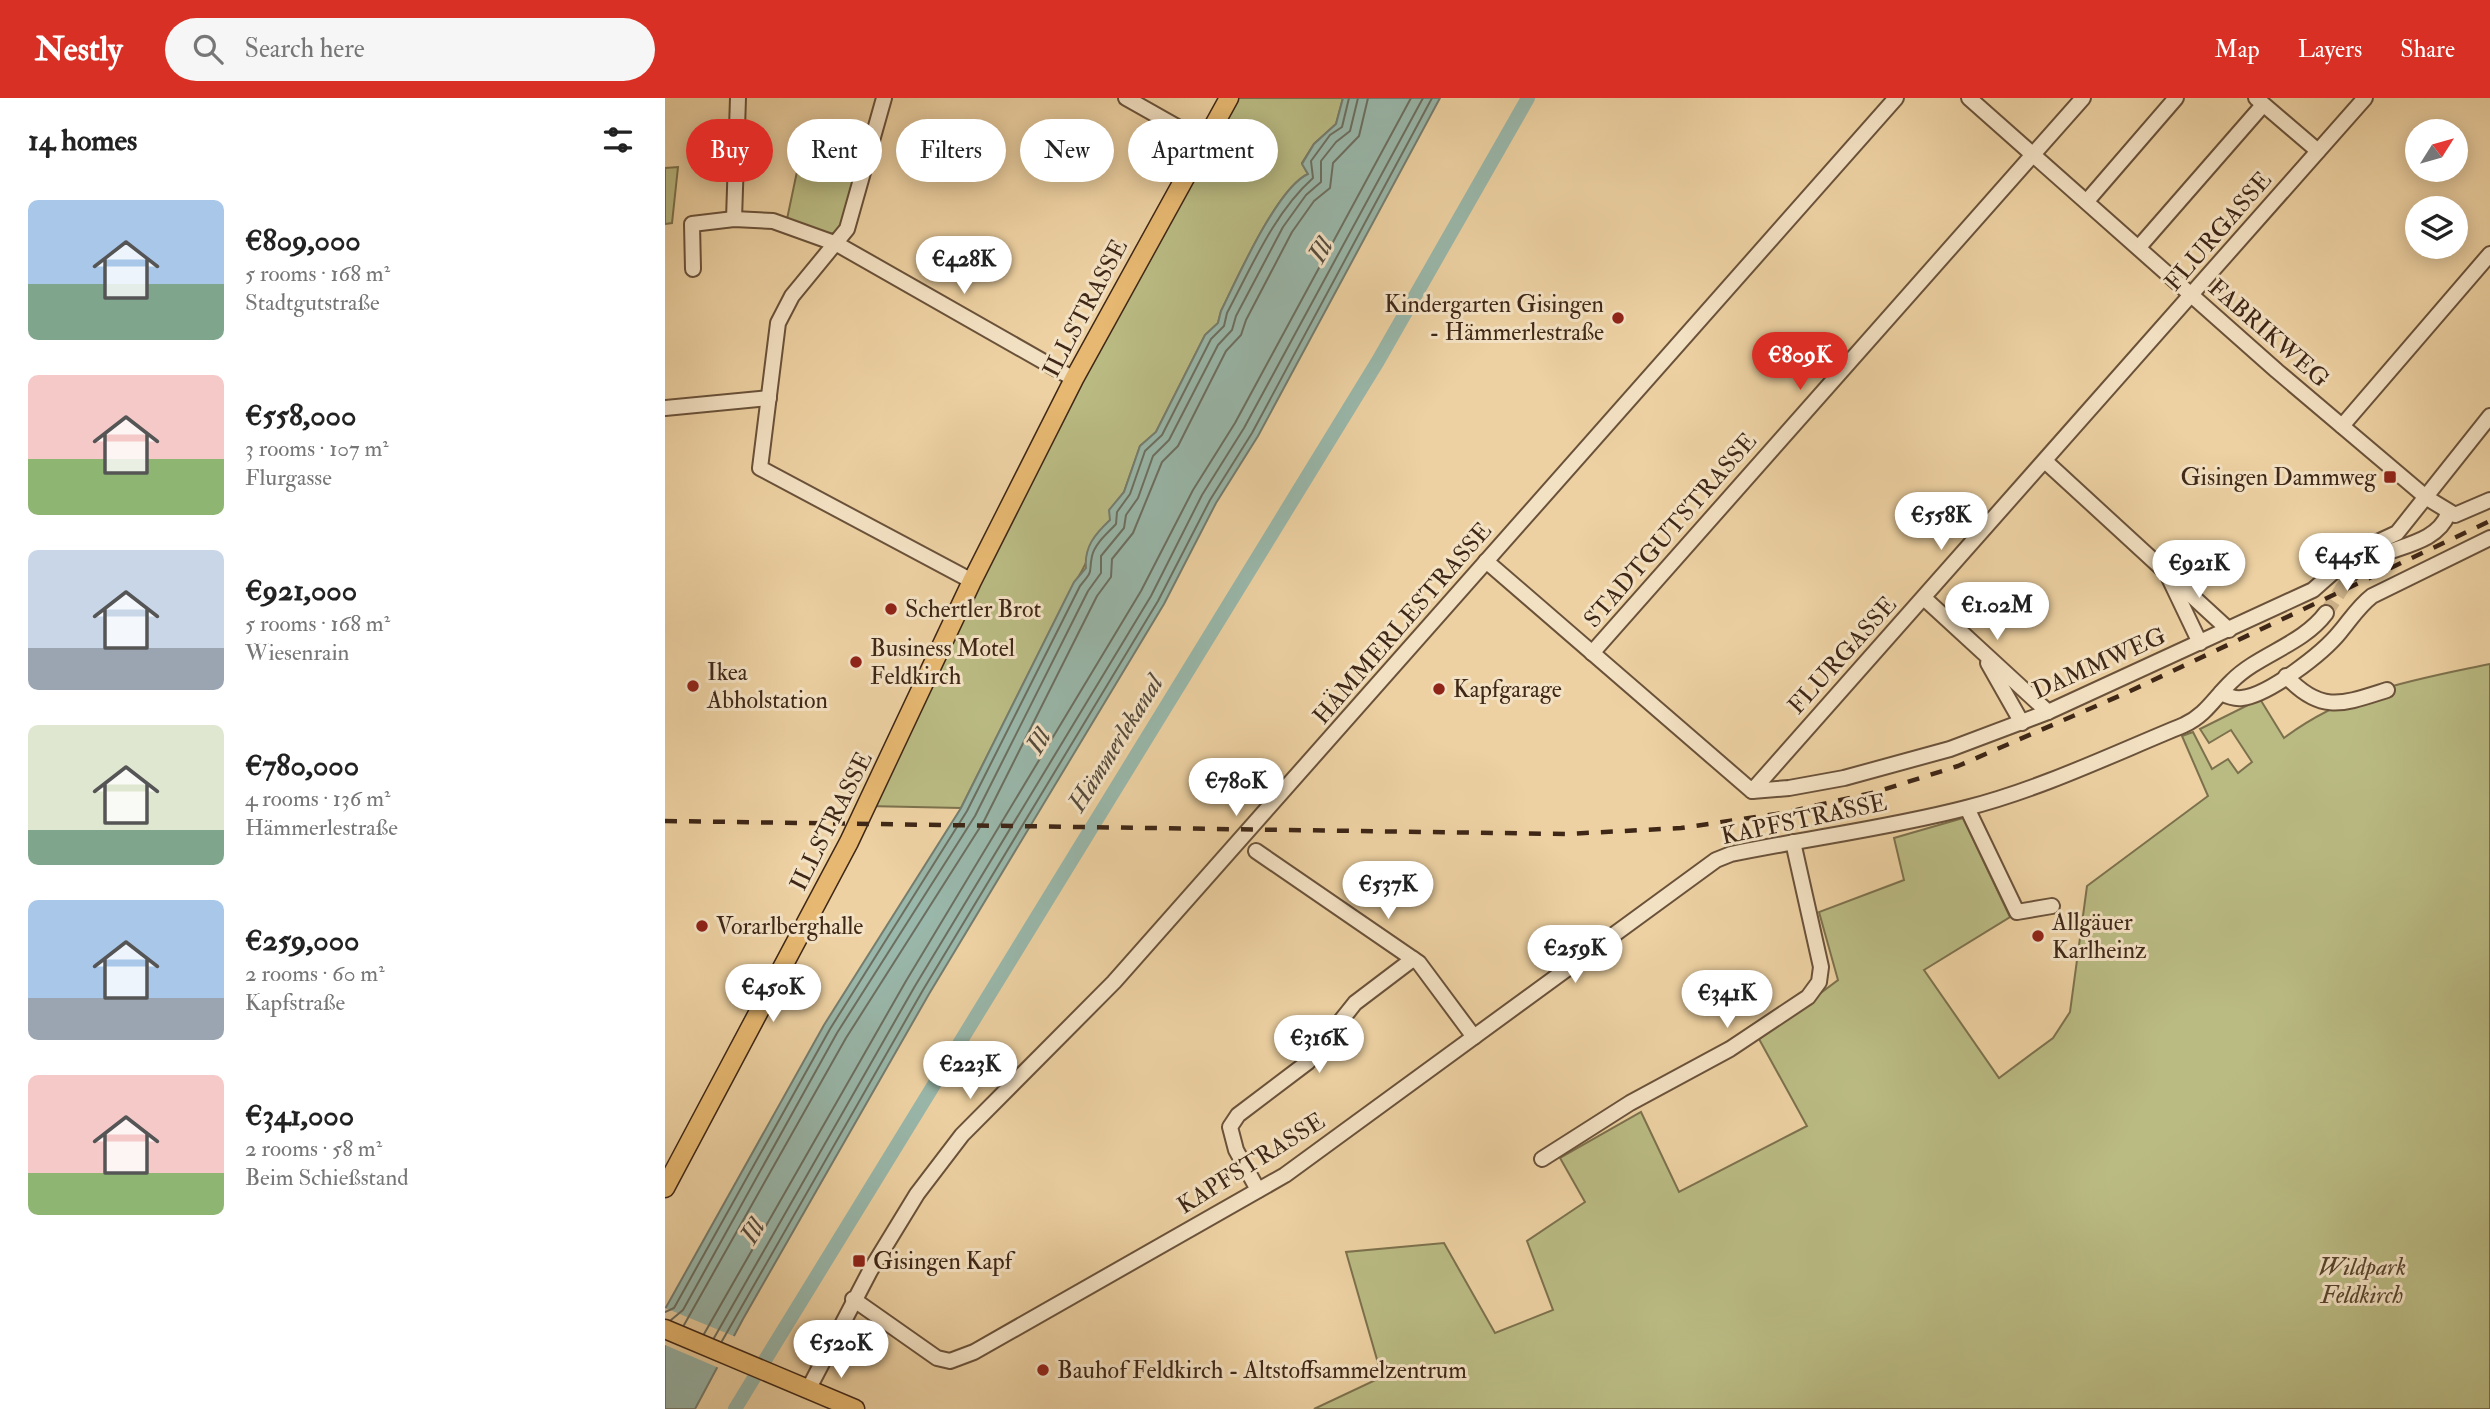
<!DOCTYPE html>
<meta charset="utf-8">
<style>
:root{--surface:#fff;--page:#f6f6f6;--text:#222;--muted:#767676;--accent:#d93025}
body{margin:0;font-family:"IM FELL Double Pica",serif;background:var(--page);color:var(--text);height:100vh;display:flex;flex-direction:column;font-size:26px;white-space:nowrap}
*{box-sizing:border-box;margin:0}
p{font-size:23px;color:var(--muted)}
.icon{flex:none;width:38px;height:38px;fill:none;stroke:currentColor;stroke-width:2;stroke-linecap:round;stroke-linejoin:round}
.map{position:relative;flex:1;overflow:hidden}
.side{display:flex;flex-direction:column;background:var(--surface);width:665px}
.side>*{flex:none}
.hud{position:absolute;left:21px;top:21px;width:665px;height:63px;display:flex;gap:14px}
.needle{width:46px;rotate:53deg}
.fabs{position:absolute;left:1740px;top:21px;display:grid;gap:14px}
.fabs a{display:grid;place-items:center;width:63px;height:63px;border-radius:50%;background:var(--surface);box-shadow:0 4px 18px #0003;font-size:35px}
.price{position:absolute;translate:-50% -60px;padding:0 16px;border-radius:24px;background:#fff;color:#222;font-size:23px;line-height:46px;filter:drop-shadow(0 2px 4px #0008)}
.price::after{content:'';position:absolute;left:50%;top:42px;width:21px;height:16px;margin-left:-10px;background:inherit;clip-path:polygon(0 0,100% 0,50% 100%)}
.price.active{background:var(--accent);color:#fff}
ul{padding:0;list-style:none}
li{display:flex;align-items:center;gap:21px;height:175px;padding:0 28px}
li span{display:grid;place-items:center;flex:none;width:196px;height:140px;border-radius:10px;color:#555}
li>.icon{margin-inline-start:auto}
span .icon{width:84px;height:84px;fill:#fffc;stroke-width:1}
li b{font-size:30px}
h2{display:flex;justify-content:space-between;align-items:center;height:84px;padding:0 28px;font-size:30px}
.tag{padding:0 24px;border-radius:32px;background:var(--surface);box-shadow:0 4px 18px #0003;font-size:24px;line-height:63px}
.tag.active{background:var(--accent);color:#fff}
header{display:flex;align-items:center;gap:42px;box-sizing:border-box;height:98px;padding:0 35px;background:var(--accent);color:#fff}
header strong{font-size:33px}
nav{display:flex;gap:38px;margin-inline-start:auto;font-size:24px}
.search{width:490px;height:63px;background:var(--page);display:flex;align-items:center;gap:18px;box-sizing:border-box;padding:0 24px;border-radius:38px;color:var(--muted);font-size:26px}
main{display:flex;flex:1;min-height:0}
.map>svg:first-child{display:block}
.green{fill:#babb83;stroke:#7c714d;stroke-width:2}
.water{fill:#99b7aa;stroke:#757d6f;stroke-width:2}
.pier{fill:#edd1a2}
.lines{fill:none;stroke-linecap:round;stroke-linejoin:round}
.shore{stroke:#6c6f60;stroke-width:2}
.canal{stroke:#99b7aa;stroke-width:14}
.minor-tunnel{stroke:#caaf86;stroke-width:14;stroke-dasharray:14 7;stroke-linecap:butt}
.minor-casing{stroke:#6a523a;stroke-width:18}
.major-casing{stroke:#3f2717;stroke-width:21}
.minor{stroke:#f3e1c3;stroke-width:14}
.major{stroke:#e6b871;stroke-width:18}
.rail{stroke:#3f2717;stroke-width:4.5;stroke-dasharray:12 12;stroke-linecap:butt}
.poi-dot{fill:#8f2418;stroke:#f3e1c3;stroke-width:2.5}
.labels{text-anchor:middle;stroke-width:6;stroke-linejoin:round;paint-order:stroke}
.street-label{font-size:24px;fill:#3f2717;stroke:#f3e1c3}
.poi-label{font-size:24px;fill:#3f2717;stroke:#f3e1c3;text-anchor:start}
.park-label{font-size:24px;font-style:italic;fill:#58452d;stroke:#f3e1c3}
.water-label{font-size:26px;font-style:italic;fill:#564b3c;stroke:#f3e1c3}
</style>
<header>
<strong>Nestly</strong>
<div class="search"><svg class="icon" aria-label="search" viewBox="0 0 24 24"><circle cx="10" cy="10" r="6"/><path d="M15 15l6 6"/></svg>Search here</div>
<nav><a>Map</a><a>Layers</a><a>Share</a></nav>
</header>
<main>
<section class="side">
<h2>14 homes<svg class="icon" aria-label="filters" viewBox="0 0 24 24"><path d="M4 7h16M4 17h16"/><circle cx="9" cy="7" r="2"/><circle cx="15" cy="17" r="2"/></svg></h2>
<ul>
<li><span style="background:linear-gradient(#a9c7e8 60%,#7fa58c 0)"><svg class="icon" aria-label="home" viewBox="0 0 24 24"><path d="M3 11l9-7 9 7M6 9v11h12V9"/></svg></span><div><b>€809,000</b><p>5 rooms · 168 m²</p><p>Stadtgutstraße</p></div></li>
<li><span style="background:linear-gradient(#f6c9c9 60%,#8fb573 0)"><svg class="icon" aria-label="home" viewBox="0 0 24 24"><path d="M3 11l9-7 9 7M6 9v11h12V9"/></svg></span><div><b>€558,000</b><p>3 rooms · 107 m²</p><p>Flurgasse</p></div></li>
<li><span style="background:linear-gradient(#c9d6e8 70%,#9aa5b1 0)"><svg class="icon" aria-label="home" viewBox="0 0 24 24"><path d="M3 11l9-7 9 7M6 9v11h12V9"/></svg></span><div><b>€921,000</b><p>5 rooms · 168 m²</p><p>Wiesenrain</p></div></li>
<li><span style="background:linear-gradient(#dfe7d0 75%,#7fa58c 0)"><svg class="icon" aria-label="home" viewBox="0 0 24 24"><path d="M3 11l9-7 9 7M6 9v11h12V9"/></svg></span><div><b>€780,000</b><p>4 rooms · 136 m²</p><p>Hämmerlestraße</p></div></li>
<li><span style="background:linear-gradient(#a9c7e8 70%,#9aa5b1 0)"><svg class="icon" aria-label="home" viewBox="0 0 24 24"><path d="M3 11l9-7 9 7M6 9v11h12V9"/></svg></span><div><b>€259,000</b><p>2 rooms · 60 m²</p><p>Kapfstraße</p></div></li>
<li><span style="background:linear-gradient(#f6c9c9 70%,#8fb573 0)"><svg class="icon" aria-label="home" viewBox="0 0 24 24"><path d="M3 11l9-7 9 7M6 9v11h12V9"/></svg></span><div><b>€341,000</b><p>2 rooms · 58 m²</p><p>Beim Schießstand</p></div></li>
</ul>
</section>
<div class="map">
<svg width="1825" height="1311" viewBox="0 0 1825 1311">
<rect width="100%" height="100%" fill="#edd1a2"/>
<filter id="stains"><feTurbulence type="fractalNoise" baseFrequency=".00286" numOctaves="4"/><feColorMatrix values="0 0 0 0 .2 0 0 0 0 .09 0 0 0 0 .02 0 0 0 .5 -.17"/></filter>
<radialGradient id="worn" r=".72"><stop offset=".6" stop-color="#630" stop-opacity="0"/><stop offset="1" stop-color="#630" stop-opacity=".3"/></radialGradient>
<g class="green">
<path d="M564,0H678L671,26L649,46L637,65L643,76C612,90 572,181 556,213L553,225L540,237L491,334L475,348L459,394L445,412V422C426,440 426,464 409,485L296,710L202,708L268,571Z"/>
<path d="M134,64L192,77L179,124L170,135L164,136L122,121Z"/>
<path d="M13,69L7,125L0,126V70Z"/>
<path d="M1825,566V1311H649L717,1279L681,1154L779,1145L830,1235L888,1212L862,1143L920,1104L895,1060L976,1014L1014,1094L1142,1028L1094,941L1173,882L1154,814L1239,782L1229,740L1298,720L1345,819L1259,872L1334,980L1388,940L1405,914L1422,788L1543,698L1517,638L1528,634L1547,671L1563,661L1573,675L1587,664L1566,632L1544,645L1535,631L1595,601L1619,640C1683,592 1749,582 1825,566Z"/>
</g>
<path class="water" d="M678,0H775L593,338L551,405L499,506L264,896L78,1221L30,1311H0V1211L159,927L296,710L409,484L421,470C419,449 430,436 445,422L444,412L459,394L475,348L491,334L540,237L553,225L556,213C572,181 612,90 643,76L637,66L649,46L671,26Z"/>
<path class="pier" d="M0,1210L71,1239L54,1270L0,1247Z"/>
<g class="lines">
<g class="shore">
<path d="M0,1214L9,1210L165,931L302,713L415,488C430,470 423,477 427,458C430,445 443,435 451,426L452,414L465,396L480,353L497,337L546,241L559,228L562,215C587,168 609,115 648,80L646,63L665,37L677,29L684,0"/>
<path d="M6,1222L18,1212L172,935L310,718L423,493L436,475V458L459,430L461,417L473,400L488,358L504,342L553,247L567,232L571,218L618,129L641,97L656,84V63L671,44L685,33L693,0"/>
<path d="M19,1227L181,940L319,723L432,498L446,479L447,461L468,435L497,364L513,348L561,253L576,237L581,222L627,134L649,103L665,90L668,65L694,38L703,0"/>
<path d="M39,1236L241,883L476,493L528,392L570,325L746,0"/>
<path d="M49,1240L250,888L486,498L537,397L579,330L758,0"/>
<path d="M57,1243L258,892L493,503L545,402L587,335L767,0"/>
</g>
<path class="canal" d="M70,1311L713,263L863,0"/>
<path class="minor-tunnel" d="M1661,515L1687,475"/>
<g class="minor-casing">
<g id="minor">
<path d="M219,0L182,131L127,198L113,225L95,370L307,483"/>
<path d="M461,0L539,44"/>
<path d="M1304,0L1612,273L1762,400L1790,417L1825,402"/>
<path d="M1591,0L1653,53"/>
<path d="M1422,103L1511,0"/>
<path d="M69,121L73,0"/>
<path d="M1474,149L1598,7"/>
<path d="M28,171L27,126L69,121L108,123L172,146L409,281"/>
<path d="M0,310L104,300"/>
<path d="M1677,328L1825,156"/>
<path d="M1380,363L1564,532"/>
<path d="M821,463L1087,693L1700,0"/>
<path d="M1687,475C1710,447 1769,453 1783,416"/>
<path d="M1504,480L1535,545"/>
<path d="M1259,500L1383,614"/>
<path d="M927,555L1418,0"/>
<path d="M1323,565L1357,625"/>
<path d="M1621,578C1656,616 1678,606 1722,592"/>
<path d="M1556,595C1562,598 1570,601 1577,600C1604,597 1658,555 1675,534C1686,521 1693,509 1707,498L1825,440"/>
<path d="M1087,693L1124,690L1179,680L1285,651L1383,614L1648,492L1691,454L1732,435L1825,318"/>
<path d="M1302,710L1352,814L1387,808"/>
<path d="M591,753L754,865L809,939"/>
<path d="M877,1061L965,1005L1065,951L1143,899L1154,884L1156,869L1128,744"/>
<path d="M593,1092L571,1052L565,1029L573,1017L643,964L690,905L748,861"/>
<path d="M188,1201L272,1260L285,1263L309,1254L620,1077L1051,762L1066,756C1144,740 1224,730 1301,710C1376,691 1448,656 1519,627C1541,617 1550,599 1567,583C1594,556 1637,547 1661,515"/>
<path d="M144,1290L205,1173L252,1096L297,1037L449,884L1231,0"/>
</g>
</g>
<g class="major-casing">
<g id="major">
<path d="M0,1090L184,744L307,483L409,281L564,0"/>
<path d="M0,1231L190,1311"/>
</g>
</g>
<use href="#minor" class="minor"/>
<use href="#major" class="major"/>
<path class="rail" d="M0,723L901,736L1016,730L1118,715L1211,694L1293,668L1461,595L1825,423"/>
</g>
<g class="poi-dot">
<circle cx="953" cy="220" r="7"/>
<rect x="1718" y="372" width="14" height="14" rx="3.5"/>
<circle cx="226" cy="511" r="7"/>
<circle cx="191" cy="564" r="7"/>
<circle cx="28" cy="588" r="7"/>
<circle cx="774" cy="591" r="7"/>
<circle cx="37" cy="828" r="7"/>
<circle cx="1373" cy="838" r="7"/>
<rect x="187" y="1156" width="14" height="14" rx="3.5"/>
<circle cx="378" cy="1272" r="7"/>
</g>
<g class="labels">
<g class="street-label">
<text transform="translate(1553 133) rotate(-49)" y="8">FLURGASSE</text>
<text transform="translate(420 210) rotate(-62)" y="8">ILLSTRASSE</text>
<text transform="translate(1604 235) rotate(41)" y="8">FABRIKWEG</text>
<text transform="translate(1005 432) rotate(-49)" y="8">STADTGUTSTRASSE</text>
<text transform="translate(737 525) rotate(-49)" y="8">HÄMMERLESTRASSE</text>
<text transform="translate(1177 557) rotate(-48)" y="8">FLURGASSE</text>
<text transform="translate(1434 565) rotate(-24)" y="8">DAMMWEG</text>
<text transform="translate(1139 721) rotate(-12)" y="8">KAPFSTRASSE</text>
<text transform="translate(166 723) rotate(-63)" y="8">ILLSTRASSE</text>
<text transform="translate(586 1065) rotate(-32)" y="8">KAPFSTRASSE</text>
</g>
<g class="poi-label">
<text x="939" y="214" text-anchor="end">Kindergarten Gisingen<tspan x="939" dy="28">- Hämmerlestraße</tspan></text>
<text x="1711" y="387" text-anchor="end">Gisingen Dammweg</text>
<text x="240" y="519">Schertler Brot</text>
<text x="205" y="558">Business Motel<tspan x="205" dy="28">Feldkirch</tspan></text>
<text x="42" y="582">Ikea<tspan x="42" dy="28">Abholstation</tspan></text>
<text x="788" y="599">Kapfgarage</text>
<text x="1387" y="832">Allgäuer<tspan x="1387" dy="28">Karlheinz</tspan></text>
<text x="51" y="836">Vorarlberghalle</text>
<text x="208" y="1171">Gisingen Kapf</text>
<text x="392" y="1280">Bauhof Feldkirch - Altstoffsammelzentrum</text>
</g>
<g class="park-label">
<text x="1697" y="1177">Wildpark<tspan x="1697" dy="28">Feldkirch</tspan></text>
</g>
<g class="water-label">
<text transform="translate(655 152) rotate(-61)" y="9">Ill</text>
<text transform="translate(373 643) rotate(-60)" y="9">Ill</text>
<text transform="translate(450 645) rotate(-58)" y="9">Hämmerlekanal</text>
<text transform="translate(87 1133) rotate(-60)" y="9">Ill</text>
</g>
</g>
<rect width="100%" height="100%" filter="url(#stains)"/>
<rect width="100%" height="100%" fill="url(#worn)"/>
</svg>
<div class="fabs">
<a><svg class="needle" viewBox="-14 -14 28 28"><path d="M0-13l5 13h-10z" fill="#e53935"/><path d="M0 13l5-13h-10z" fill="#767676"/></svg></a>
<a><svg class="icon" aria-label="layers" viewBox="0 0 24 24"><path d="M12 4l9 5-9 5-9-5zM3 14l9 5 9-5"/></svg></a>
</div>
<b class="price" style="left:299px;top:198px">€428K</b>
<b class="price active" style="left:1135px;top:294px">€809K</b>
<b class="price" style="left:1276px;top:454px">€558K</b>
<b class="price" style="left:1682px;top:495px">€445K</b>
<b class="price" style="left:1534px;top:502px">€921K</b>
<b class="price" style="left:1332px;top:544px">€1.02M</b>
<b class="price" style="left:571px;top:720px">€780K</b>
<b class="price" style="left:723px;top:823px">€537K</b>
<b class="price" style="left:910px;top:887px">€259K</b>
<b class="price" style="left:108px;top:926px">€450K</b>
<b class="price" style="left:1062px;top:932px">€341K</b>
<b class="price" style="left:654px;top:977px">€316K</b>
<b class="price" style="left:305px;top:1003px">€223K</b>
<b class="price" style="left:176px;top:1282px">€520K</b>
<div class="hud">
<a class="tag active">Buy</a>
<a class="tag">Rent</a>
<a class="tag">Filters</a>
<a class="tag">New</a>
<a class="tag">Apartment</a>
</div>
</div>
</main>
